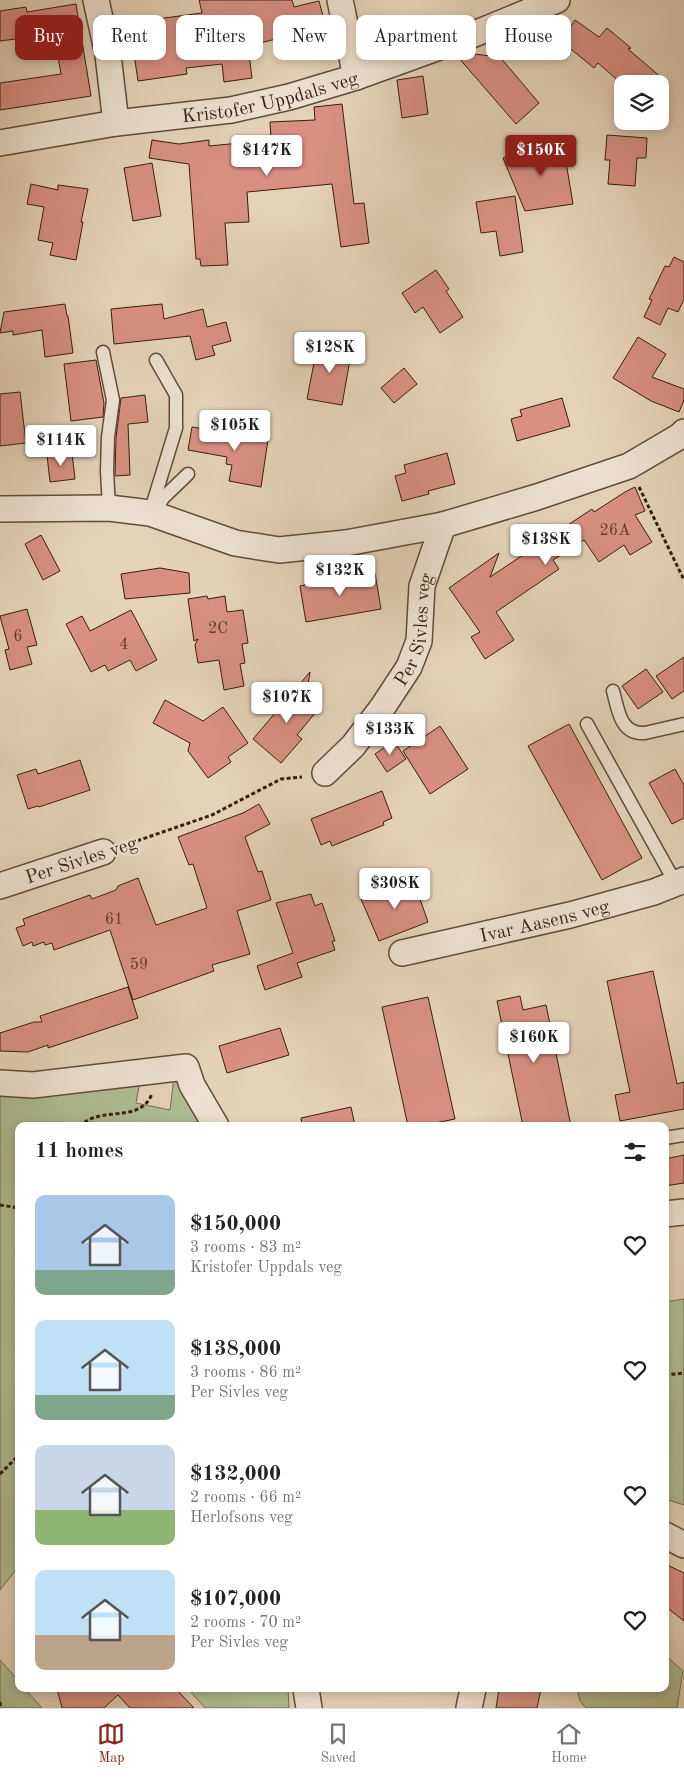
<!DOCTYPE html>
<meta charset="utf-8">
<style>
:root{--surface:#fff;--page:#f2f2f2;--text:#222;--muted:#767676;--line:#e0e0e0;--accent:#8f2418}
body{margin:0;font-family:"Old Standard TT",serif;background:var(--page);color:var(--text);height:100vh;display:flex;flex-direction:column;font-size:19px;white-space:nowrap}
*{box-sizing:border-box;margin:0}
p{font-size:16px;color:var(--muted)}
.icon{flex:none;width:28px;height:28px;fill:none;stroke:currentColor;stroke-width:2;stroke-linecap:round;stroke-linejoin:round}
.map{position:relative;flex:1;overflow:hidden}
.panel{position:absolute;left:15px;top:1122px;width:654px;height:570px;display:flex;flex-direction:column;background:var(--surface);border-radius:10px;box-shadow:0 2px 8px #0003}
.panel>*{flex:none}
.guide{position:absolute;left:15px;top:15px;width:655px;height:45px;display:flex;gap:10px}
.buttons{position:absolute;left:614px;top:75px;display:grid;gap:10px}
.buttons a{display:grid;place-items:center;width:55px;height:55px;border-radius:10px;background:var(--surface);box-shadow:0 2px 8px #0003;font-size:25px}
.price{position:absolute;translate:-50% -42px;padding:0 11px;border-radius:5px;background:#fff;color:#222;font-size:16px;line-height:32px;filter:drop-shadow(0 1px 2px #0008)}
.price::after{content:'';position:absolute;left:50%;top:30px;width:15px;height:11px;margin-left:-8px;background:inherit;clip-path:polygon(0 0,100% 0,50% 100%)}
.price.selected{background:var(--accent);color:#fff}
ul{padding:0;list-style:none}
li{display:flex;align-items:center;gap:15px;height:125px;padding:0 20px}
li span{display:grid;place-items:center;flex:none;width:140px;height:100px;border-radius:10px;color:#555}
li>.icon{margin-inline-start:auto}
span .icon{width:60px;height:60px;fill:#fffc;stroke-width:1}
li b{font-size:21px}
h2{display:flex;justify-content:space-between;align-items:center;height:60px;padding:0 20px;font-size:21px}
.tag{padding:0 18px;border-radius:10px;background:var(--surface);box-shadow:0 2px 8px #0003;font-size:18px;line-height:45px}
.tag.selected{background:var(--accent);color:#fff}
.dock{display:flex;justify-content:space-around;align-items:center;height:70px;border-top:1px solid var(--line);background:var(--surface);font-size:14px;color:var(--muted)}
.dock a{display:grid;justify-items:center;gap:2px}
.dock .selected{color:var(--accent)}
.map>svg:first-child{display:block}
.green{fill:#afbe94;stroke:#736e52}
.building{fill:#d99083;stroke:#371e0f}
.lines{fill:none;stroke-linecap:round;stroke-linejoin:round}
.lane-casing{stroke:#624b3a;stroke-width:15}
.street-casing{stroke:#624b3a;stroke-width:28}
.path{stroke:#371e0f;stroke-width:3;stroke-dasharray:4 2.5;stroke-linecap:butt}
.lane{stroke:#eee2d2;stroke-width:12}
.street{stroke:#eee2d2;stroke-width:25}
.labels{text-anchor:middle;stroke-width:4.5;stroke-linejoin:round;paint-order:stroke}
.number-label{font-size:16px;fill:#603a2c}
.street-label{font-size:19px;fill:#371e0f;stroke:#eee2d2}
</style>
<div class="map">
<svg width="684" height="1708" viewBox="0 0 684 1708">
<rect width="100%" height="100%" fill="#e5d3b9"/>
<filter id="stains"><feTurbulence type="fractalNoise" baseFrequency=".004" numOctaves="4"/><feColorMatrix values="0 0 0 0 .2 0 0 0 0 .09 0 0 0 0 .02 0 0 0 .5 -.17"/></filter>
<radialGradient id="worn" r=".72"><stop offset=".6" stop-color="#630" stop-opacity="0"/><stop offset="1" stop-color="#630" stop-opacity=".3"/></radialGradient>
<g class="green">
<path d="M174,1077L183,1083L208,1126H19V1566L0,1590V1091L140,1080L136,1103L170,1110Z"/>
<path d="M684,1299V1505L665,1499V1302Z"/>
<path d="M665,1655L683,1671L677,1708H586L580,1701L577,1689H665Z"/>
<path d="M0,1660L19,1681V1689H25L42,1708H0Z"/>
<path d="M188,1689H288L289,1708H205Z"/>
</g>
<g class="building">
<path d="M199,0H292L294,7L319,1L330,42L295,51L292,35L248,46L252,78L224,82L222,64L186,68L187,74L138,81L134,54L146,52L142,21L202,13Z"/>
<path d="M76,4L91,96L0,110V83L61,74L54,34L0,41V11L26,7L27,12Z"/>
<path d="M575,20L599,37L607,28L631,48L628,49L669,84H622L598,63L594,68L561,41Z"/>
<path d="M465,53L500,57L539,103L516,124L457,56Z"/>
<path d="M423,76L428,114L402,118L397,80Z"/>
<path d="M342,104L354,204L364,203L369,243L341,247L332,184L247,192L249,222L225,223L228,265L201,266L200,259H196L189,164L149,158L152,140L179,144L209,140V146L271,140L270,122L315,120L314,107Z"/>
<path d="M607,135L647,138L646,158H637L635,186L608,184L610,160H605Z"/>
<path d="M563,144L573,204L525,211L503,158L531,147L532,149Z"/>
<path d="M152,163L161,216L133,221L124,168Z"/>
<path d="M31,184L58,190V185L88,189L81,222H83L76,260L50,255L53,243L38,240L44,207L27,204Z"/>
<path d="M515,196L523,252L500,256L496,231L481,233L476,202Z"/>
<path d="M674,257L684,262V299L678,312L668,308L660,325L644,317L652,300L649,299L665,266L669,267Z"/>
<path d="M436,270L449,289L446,291L463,317L440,333L423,307L415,313L402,293Z"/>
<path d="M65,304L67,316H68L73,353L45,357L42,330L13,335V331L0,333L4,312Z"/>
<path d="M162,304L164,319L203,309L207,327L226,322L231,341L212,346L215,355L196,360L190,336L114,344L111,309Z"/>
<path d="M638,337L666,354L652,377L684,389V400L679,412L651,401L613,378Z"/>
<path d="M318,342L352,348L342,405L307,399Z"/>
<path d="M96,360L104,403L103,417L71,421L64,364Z"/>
<path d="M404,368L417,384L394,403L381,388Z"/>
<path d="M20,392L26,443L0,446V394Z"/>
<path d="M145,395L148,422L128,424L130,475L115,476L116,438L121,398Z"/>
<path d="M562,398L570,426L517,441L511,419L522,416L520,410Z"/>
<path d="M192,427L237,434L238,428L269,433L261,487L229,481L232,465L226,464L227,457L188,450Z"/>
<path d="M72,453L75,479L50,482L47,455Z"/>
<path d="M447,453L455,484L428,491L429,494L402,501L395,476L406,473L404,465Z"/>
<path d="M635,487L645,511L635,515L652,542L630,555L624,545L599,562L584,540L553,560L559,569L496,612L514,640L485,659L471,637L480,632L449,588L499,553L490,577L592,509L594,512L625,492Z"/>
<path d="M41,535L60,571L43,580L25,544Z"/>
<path d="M160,568L189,573L190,593L125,599L121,574Z"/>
<path d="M375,573L381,609L306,622L300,586L343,576V578Z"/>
<path d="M207,596L208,599L225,596L227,612L243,610L248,643L242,644L245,663L240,664L244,686L224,690L219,660L198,663L195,645L198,639L194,641L188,599Z"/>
<path d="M27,609L37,645L27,647L32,664L10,670L5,650L9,649L0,616Z"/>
<path d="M131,610L157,660L136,671L130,660L108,671L105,665L91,672L66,624L82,616L90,631Z"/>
<path d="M684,657V691L672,699L656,676Z"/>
<path d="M646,669L663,692L638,709L622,686Z"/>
<path d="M310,672L305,703L316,712L297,735L302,739L281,763L253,739Z"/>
<path d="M165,700L203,721L223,707L248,743L228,757L231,762L208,778L188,751L190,743L153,723Z"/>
<path d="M569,724L642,858L602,880L528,746Z"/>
<path d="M440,726L468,769L430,794L403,751Z"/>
<path d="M394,741L406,759L387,772L375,754Z"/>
<path d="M80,760L90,790L39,807L38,806L28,809L17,775L36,769L38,774Z"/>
<path d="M675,769L684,785V818L672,824L649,783Z"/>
<path d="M382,791L392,818L383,822L384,825L332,846L330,841L321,845L311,819Z"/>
<path d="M259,804L270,824L245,837L258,872L262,871L271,900L237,911L250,954L212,965L214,971L133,1000L110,930L54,950L52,943L45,945L44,942L33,946L32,942L23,946L16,928L25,925L23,919L90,895L92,899L116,890L118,886L138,878L156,925L207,908L193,864L189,865L178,837L243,813Z"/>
<path d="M413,879L428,922L379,941L361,899Z"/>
<path d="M311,894L315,906L322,903L335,941H332L335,950L297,963L302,977L265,990L257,966L293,953L276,903Z"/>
<path d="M653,971L677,1084L684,1082V1109L620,1121L615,1095L630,1092L607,981Z"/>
<path d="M128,987L138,1018L48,1048V1045L28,1052L0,1051V1033L34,1022H42L40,1016Z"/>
<path d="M520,996L523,1010L546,1005L571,1126H523L497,1001Z"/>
<path d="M428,997L455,1119L420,1126H408L382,1007Z"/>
<path d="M280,1028L289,1055L227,1073L219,1046Z"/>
<path d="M351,1107L355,1126H302L301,1118Z"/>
<path d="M684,1155V1183L665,1186V1159Z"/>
<path d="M665,1564L684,1573V1621L665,1606Z"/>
<path d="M57,1689H176L194,1708H130L118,1695L104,1708H62Z"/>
<path d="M499,1689H541L537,1708H496Z"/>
</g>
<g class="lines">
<g class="lane-casing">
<g id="lane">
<path d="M103,352L113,400L108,437L107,471L109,508"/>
<path d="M155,512L163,498L188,474"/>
<path d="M150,513L176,428V395L156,360"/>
<path d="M613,691C618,709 620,735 645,733L684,724"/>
<path d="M587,724L676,884"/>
<path d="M665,1138L684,1135"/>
</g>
</g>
<g class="street-casing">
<g id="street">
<path d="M96,0L108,55L116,123"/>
<path d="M340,0L356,77"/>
<path id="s1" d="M0,143L116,123L231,110L289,97L356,77L467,37L557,0"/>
<path d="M0,509L109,508L150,513L235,543L279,550L346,543L443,525"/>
<path id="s2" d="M325,773L353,746L382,708L409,667L419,641L422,586L443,525L537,497L629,466L680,436L684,432"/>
<path d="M0,886L103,852"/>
<path id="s3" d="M402,953L570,915L654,892L684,880"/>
<path d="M0,1083L33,1085L186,1067L192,1085L216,1126"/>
<path d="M665,1214L684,1212"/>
<path d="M665,1535L684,1545"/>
<path d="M306,1689L309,1708"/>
<path d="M469,1708L473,1689"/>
</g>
</g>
<g class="path">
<path d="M639,487L684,580"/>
<path d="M125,845L212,815L281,779L302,777"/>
<path d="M79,1126C84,1123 90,1118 96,1117C116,1111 142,1118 152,1094"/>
<path d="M0,1205L19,1208"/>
<path d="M665,1375L684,1373"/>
<path d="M0,1474L17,1457L19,1449"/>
<path d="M0,1702L1,1708"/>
</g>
<use href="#lane" class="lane"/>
<use href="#street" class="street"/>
</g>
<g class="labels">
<g class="number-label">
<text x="615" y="535">26A</text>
<text x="218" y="633">2C</text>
<text x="18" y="641">6</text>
<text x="124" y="649">4</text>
<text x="114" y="924">61</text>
<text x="139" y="969">59</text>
</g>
<g class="street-label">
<text dy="7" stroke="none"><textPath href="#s1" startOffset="274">Kristofer Uppdals veg</textPath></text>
<text dy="7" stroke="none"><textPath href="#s2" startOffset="174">Per Sivles veg</textPath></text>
<text transform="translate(81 859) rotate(-18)" y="7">Per Sivles veg</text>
<text dy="7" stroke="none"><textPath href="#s3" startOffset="146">Ivar Aasens veg</textPath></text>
</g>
</g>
<rect width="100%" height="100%" filter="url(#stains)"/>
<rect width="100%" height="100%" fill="url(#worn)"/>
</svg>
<div class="buttons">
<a><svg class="icon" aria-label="layers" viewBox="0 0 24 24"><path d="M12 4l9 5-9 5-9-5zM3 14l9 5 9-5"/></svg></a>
</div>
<b class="price" style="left:267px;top:177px">$147K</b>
<b class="price selected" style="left:541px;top:177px">$150K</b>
<b class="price" style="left:330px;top:374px">$128K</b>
<b class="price" style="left:235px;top:452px">$105K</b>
<b class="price" style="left:61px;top:467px">$114K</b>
<b class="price" style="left:546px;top:566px">$138K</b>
<b class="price" style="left:340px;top:597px">$132K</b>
<b class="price" style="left:287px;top:724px">$107K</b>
<b class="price" style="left:390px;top:756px">$133K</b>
<b class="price" style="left:395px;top:910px">$308K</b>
<b class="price" style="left:534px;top:1064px">$160K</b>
<div class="guide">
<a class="tag selected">Buy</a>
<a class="tag">Rent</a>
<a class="tag">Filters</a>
<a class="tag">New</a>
<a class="tag">Apartment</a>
<a class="tag">House</a>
</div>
<section class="panel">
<h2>11 homes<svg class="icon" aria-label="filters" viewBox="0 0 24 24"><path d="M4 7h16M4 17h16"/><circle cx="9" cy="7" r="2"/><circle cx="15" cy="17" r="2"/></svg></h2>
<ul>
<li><span style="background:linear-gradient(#a9c7e8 75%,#7fa58c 0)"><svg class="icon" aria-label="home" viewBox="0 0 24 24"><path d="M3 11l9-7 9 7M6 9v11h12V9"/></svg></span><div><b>$150,000</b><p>3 rooms · 83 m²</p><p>Kristofer Uppdals veg</p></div><svg class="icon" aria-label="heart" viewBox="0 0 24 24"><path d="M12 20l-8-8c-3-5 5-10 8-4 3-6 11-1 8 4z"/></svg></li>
<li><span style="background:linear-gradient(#bfe0f5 75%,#7fa58c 0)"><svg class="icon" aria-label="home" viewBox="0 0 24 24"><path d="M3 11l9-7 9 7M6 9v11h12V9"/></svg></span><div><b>$138,000</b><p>3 rooms · 86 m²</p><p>Per Sivles veg</p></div><svg class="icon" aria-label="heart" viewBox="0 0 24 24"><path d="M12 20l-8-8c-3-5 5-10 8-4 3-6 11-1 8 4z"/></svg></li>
<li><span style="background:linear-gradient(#c9d6e8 65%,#8fb573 0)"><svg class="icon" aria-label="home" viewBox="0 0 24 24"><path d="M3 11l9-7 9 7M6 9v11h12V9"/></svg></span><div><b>$132,000</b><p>2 rooms · 66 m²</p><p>Herlofsons veg</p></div><svg class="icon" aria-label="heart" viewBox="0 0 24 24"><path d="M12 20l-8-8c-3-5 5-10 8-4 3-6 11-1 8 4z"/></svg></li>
<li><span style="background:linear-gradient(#bfe0f5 65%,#b9a48a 0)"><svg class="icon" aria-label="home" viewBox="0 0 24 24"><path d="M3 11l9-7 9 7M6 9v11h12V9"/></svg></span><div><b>$107,000</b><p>2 rooms · 70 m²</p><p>Per Sivles veg</p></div><svg class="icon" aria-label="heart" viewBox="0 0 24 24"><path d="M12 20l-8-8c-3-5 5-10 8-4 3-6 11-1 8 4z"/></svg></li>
</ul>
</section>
</div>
<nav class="dock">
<a class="selected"><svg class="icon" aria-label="map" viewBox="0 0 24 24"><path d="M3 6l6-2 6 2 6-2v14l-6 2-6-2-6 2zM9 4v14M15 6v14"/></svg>Map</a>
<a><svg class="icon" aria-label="saved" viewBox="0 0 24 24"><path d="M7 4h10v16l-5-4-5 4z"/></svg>Saved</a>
<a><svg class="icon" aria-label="home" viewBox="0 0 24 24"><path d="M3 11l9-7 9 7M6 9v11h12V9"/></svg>Home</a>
</nav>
